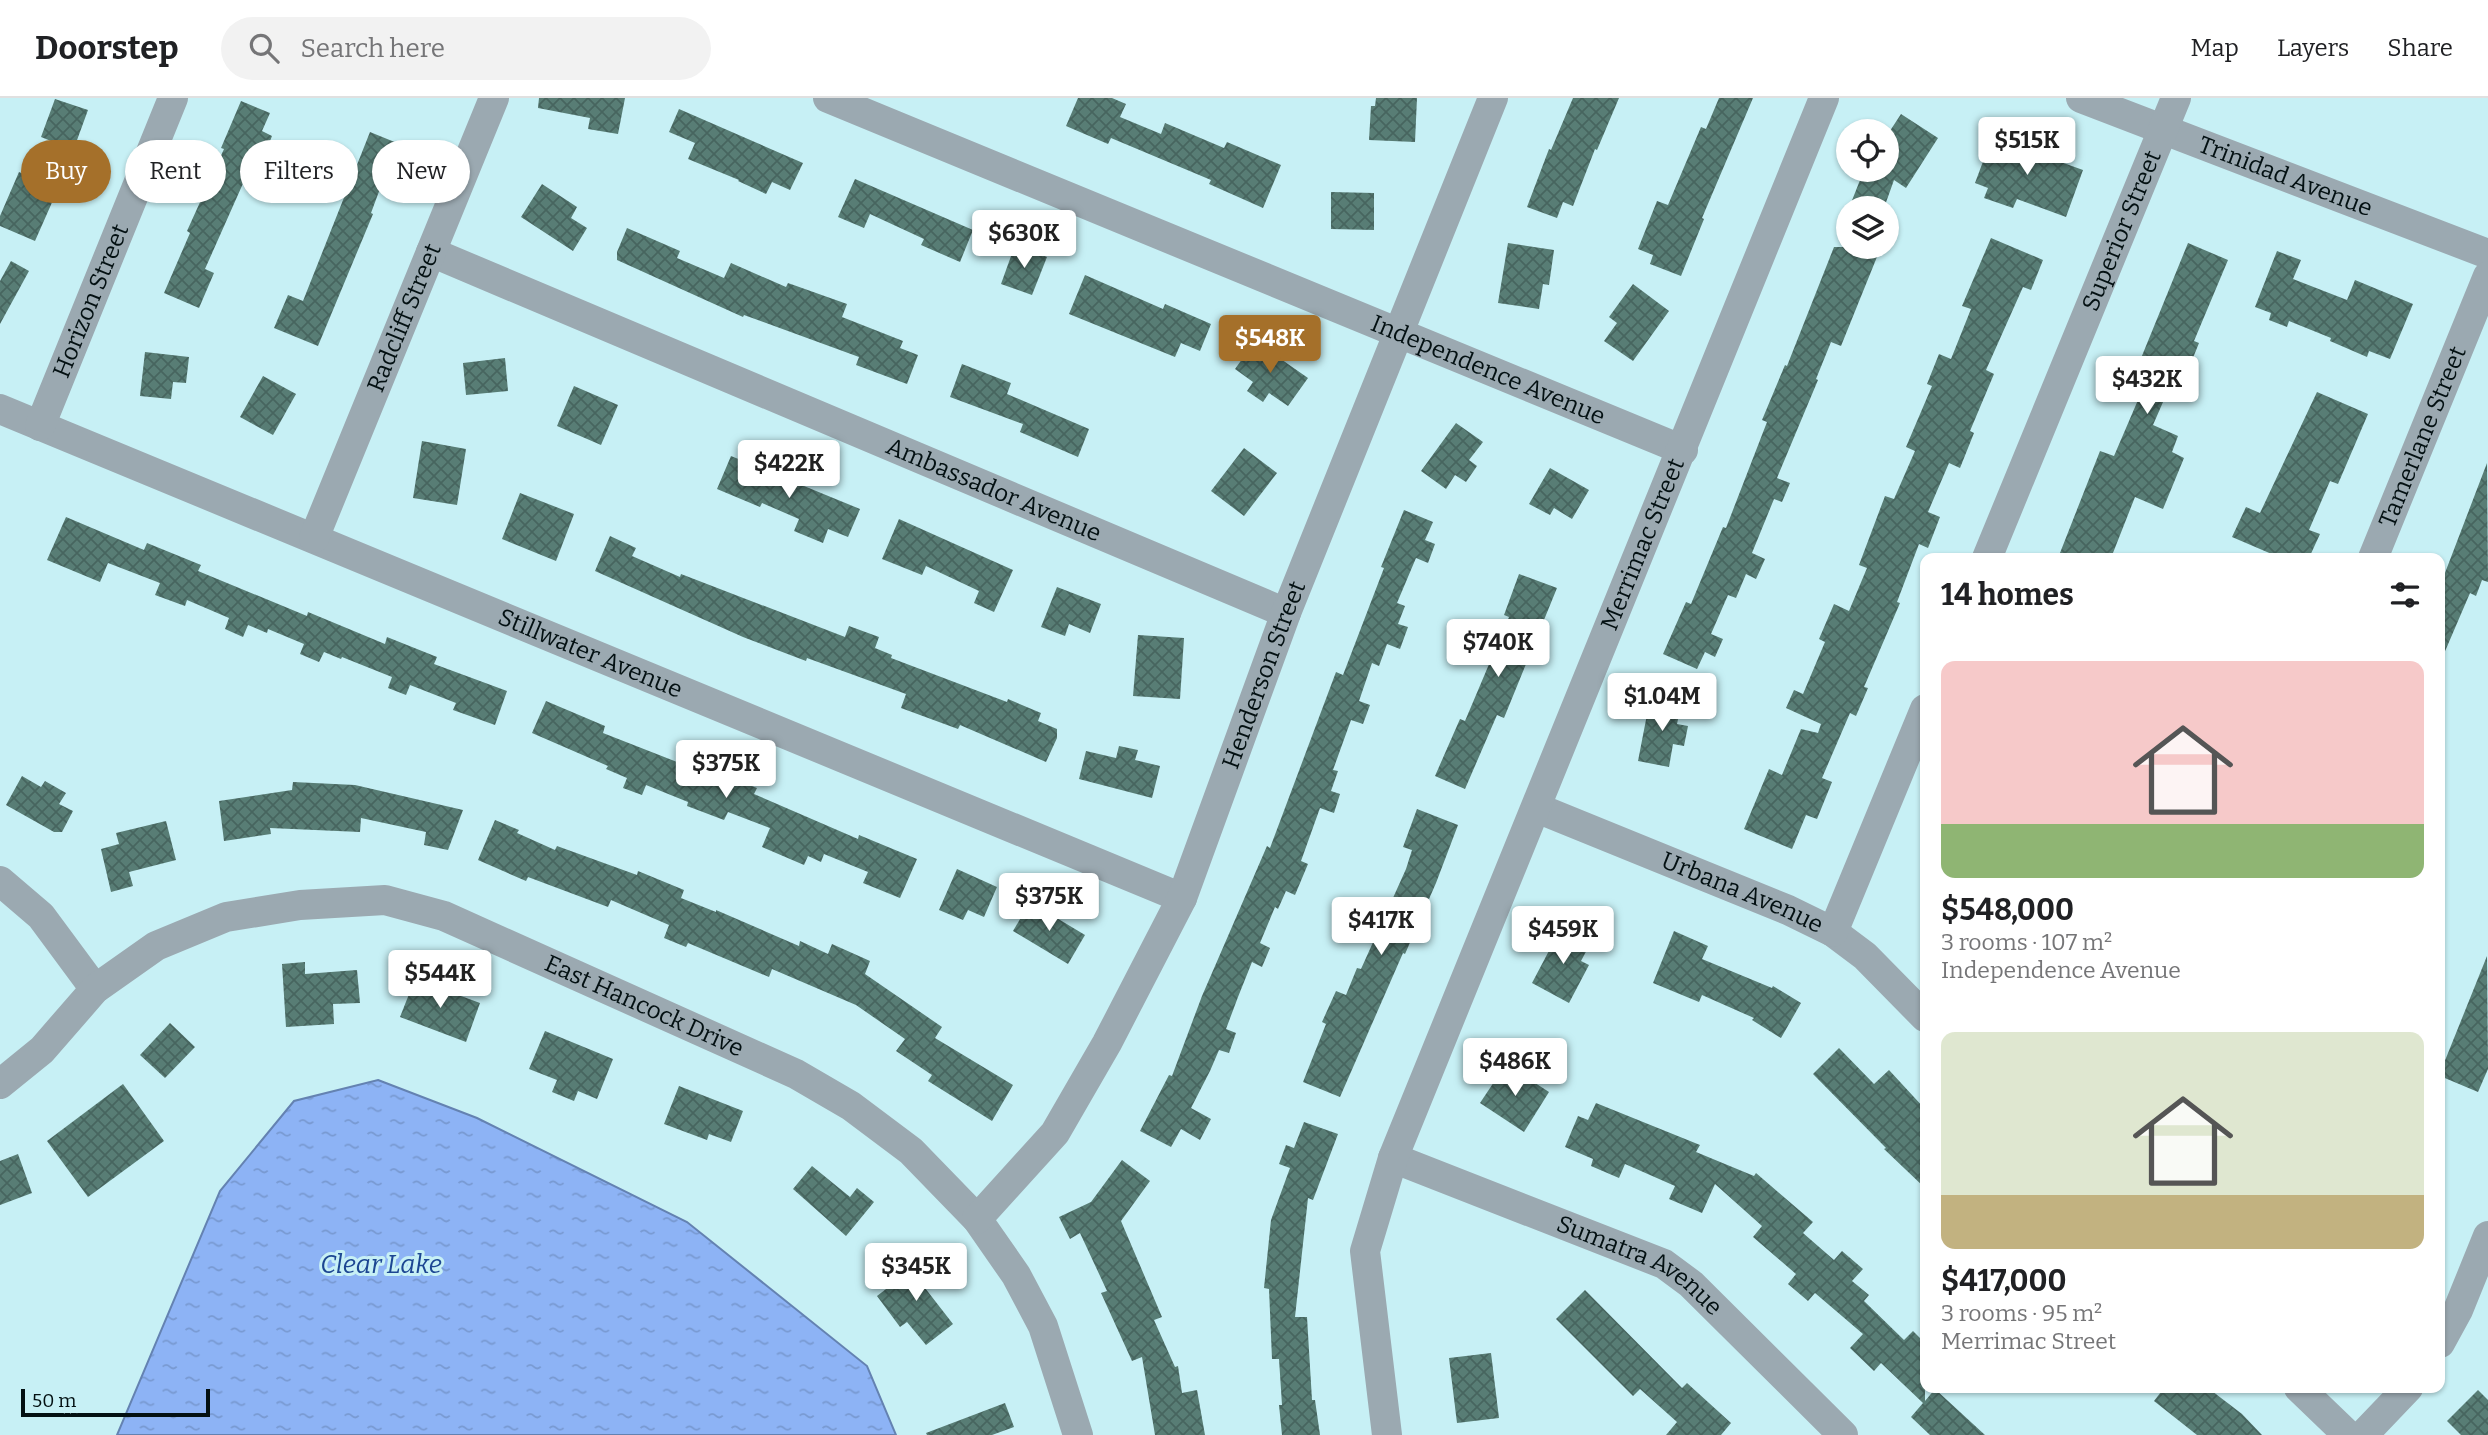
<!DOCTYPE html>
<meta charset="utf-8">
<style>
:root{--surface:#fff;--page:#f2f2f2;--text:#202124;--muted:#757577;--line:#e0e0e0;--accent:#a5702a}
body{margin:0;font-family:Bitter,serif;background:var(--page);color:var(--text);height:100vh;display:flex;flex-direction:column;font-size:26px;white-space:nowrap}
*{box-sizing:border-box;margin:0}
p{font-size:23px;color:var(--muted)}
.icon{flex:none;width:38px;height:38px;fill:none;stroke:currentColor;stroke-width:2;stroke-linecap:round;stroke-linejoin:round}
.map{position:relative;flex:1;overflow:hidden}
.drawer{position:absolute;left:1920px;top:455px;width:525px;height:840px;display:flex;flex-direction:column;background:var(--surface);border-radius:14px;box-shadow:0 2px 5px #0004}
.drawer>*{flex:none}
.top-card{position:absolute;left:21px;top:42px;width:665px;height:63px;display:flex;gap:14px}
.controls{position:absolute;left:1836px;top:21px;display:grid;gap:14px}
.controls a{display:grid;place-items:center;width:63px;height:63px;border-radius:50%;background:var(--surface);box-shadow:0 2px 5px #0004;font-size:35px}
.scale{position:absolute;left:21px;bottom:18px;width:189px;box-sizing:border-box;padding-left:7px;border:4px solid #031012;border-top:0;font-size:19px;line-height:24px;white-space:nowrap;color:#031012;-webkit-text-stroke:5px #c7f0f5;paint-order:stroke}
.price{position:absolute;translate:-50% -60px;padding:0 16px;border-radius:7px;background:#fff;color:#222;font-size:23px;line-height:46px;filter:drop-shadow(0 2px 4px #0008)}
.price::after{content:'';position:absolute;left:50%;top:42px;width:21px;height:16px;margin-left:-10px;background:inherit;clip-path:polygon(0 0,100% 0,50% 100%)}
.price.selected{background:var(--accent);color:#fff}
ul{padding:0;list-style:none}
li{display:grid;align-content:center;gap:14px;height:371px;padding:0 21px}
li span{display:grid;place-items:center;height:217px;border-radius:14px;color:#555}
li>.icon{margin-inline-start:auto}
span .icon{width:126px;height:126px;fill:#fffc;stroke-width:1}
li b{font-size:30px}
h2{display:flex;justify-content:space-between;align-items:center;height:84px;padding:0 21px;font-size:30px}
.tag{padding:0 24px;border-radius:32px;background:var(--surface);box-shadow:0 2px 5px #0004;font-size:24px;line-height:63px}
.tag.selected{background:var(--accent);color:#fff}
header{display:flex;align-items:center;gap:42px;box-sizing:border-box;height:98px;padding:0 35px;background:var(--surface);border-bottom:2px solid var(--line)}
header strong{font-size:33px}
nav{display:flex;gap:38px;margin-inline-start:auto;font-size:24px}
.search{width:490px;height:63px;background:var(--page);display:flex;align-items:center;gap:18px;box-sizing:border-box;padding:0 24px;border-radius:38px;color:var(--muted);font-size:26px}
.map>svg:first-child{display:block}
.water{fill:url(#water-ripples);stroke:#6482b1;stroke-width:2}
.building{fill:url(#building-cross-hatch)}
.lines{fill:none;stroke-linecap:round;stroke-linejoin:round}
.minor{stroke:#9ba9b1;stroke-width:30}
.labels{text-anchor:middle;stroke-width:6;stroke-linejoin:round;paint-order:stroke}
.street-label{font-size:24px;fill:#031012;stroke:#c7f0f5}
.water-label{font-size:26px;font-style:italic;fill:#1c4692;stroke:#c7f0f5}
</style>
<header>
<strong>Doorstep</strong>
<div class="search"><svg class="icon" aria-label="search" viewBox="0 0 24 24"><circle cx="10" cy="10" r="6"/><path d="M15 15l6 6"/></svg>Search here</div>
<nav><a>Map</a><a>Layers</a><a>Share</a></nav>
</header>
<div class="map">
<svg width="2488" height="1337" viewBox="0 0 2488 1337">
<defs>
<pattern id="water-ripples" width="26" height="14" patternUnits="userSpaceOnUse" patternTransform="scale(1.75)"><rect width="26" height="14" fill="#8db3f5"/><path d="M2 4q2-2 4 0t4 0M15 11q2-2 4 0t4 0" fill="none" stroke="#7899d1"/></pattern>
<pattern id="building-cross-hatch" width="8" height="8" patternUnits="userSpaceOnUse" patternTransform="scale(1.75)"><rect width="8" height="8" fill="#587d75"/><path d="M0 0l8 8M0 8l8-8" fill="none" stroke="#47655f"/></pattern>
</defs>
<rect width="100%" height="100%" fill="#c7f0f5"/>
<path class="water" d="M378,982L477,1020L687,1124L867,1268L896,1337H117L220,1093L294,1003Z"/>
<g class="building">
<path d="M539,0H625L618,36L588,31L590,20L538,10Z"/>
<path d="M1078,0H1112L1126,6L1120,19L1161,36L1165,25L1224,50L1227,44L1281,67L1263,110L1209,86L1211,82L1111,40L1108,46L1066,28Z"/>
<path d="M1376,0H1417L1415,44L1369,42L1371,8H1375Z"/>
<path d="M1573,0H1619L1597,52L1595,51L1573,108L1563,104L1557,120L1527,109L1549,51L1551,52Z"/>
<path d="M1719,0H1753L1702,120L1704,121L1681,178L1650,166L1653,157L1638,151L1657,103L1668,107L1701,29L1706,31Z"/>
<path d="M55,1L88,12L65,75L35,143L0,128V118L19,74L37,81L51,43L41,39Z"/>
<path d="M241,3L270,15L262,33L272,38L261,66L253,63L205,171L214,175L199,210L164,195L190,135L187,133L224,51L221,50Z"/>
<path d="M679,11L803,65L790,92L772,84L766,96L738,83L739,82L688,61L695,45L669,34Z"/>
<path d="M1901,16L1938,40L1906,90L1894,82L1884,110H1849L1864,72H1886V39Z"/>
<path d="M370,34L397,45L371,115L373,116L318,248L274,230L288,197L303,203Z"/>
<path d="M1994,34L2021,43L2019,49L2083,72L2066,119L2017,101L2013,110L1984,100L1988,90L1975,85Z"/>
<path d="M855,81L973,132L960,164L921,147L924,141L870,116L864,130L838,119Z"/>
<path d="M542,86L577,109L571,120L587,130L573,153L521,119Z"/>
<path d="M1331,94L1374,95V132L1331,131Z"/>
<path d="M627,130L680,153L677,160L724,180L731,165L786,189L788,185L847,206L842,219L903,243L900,250L918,257L907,286L856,267L859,259L744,217L743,219L617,162V154Z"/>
<path d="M1991,140L2043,162L2031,192L2023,189L1986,272L1994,276L1970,333L1974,335L1960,370L1949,365L1928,414L1940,419L1928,450L1919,446L1897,504L1900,505L1864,589L1868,590L1856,618L1850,615L1822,680L1832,684L1817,721L1806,717L1792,751L1744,731L1769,671L1782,677L1801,631L1818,635L1821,626L1786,610L1794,592L1803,596L1825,544L1819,541L1834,506L1849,513L1867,470L1859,467L1885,398L1894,401L1915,353L1906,349L1932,288L1927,286L1939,256L1951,261L1971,211L1962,208Z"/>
<path d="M1508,145L1554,152L1549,187L1543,186L1539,211L1498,205Z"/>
<path d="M2188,145L2228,162L2194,243L2199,245L2180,292L2170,288L2153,327L2178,338L2172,354L2184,360L2163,411L2135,399L2111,460H2058L2100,353L2114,358L2138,302L2126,297Z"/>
<path d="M1015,147L1047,159L1032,197L1001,186Z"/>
<path d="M1834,149H1881L1841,248L1831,244L1816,281L1818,282L1777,380L1790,385L1782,404L1774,401L1752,455L1765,461L1756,481L1746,476L1736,500L1728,497L1711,536L1723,541L1715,559L1705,554L1697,571L1663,556L1686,504L1691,506L1723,429L1726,430L1767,324L1762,322L1785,267L1787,268Z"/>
<path d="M2277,153L2301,162L2293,181L2347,202L2355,182L2413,206L2390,261L2369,253L2367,259L2330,243L2331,240L2289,223L2287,229L2269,222L2271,215L2255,209Z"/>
<path d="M11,163L29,173L0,226V183Z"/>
<path d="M1085,177L1163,211L1165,206L1211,226L1200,253L1181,245L1175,259L1069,216Z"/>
<path d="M1633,186L1669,213L1633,263L1604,243L1617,225L1609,219Z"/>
<path d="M1255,243L1308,280L1288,308L1269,295L1263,304L1247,293L1253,284L1235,271Z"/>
<path d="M145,254L189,259L186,285L173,284L171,301L140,298Z"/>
<path d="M505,260L508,293L466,297L463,265Z"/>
<path d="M962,266L1011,285L1007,296L1089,331L1078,359L1020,334L1023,326L950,299Z"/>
<path d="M263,278L296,296L273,337L240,319Z"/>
<path d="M574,288L618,307L601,347L557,328Z"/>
<path d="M2317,294L2368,316L2338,386L2330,383L2309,432L2320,436L2309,460H2281L2232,439L2246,409L2260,415Z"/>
<path d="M1456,325L1483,344L1469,362L1477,368L1466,384L1455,377L1446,391L1421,373Z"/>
<path d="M422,343L466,351L457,407L413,400Z"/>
<path d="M1244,350L1277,375L1244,418L1211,393Z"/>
<path d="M731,358L860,411L848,439L828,431L823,445L794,433L799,421L762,405L760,409L717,391Z"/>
<path d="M2487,365L2488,484L2482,482L2476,498L2470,495L2440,565V488Z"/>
<path d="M1550,370L1589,392L1572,421L1554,410L1550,417L1529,406Z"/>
<path d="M520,395L574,416L556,463L502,441Z"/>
<path d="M1404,412L1433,424L1425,442L1435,446L1428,465L1416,460L1397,505L1405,508L1398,526L1408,529L1400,551L1387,546L1379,568L1372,565L1359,603L1370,607L1363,626L1351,622L1333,672L1338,673L1331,693L1340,696L1334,715L1320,710L1301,763L1308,766L1295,797L1286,793L1278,811L1275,809L1260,845L1270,850L1262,869L1252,864L1238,899L1226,931L1236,935L1229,955L1219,952L1210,973L1191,1010L1211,1021L1200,1042L1181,1031L1171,1049L1140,1033L1169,977L1172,978L1202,898L1267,748L1270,750L1336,574L1343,577L1384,470L1381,469Z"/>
<path d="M66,419L144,452L147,445L201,467L198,473L307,518L308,514L385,546L387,539L437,559L434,566L507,593L495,627L453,612L456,605L410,587L406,597L388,590L392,579L342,559L341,561L324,554L319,564L300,556L304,546L268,531L267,535L248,527L243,539L225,531L229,520L187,502L185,508L155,497L160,485L108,465L100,484L47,462Z"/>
<path d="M899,421L1013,472L994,514L974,505L979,493L926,468L922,477L882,461Z"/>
<path d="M610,438L636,450L632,458L680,479L681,476L845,539L849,528L879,539L875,550L892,557L891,560L1007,604L1008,601L1041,615L1038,623L1057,631V640L1046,664L960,627L958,631L901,610L906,596L807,560L806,563L743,539L595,473Z"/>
<path d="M1519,476L1557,490L1504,620L1497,617L1465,691L1435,678L1460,621L1465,623L1509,519L1504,517Z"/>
<path d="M1057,489L1101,506L1090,535L1069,526L1065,538L1041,529Z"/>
<path d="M1138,537L1184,540L1180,601L1133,598Z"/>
<path d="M1650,601L1681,607L1677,626L1688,628L1684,648L1673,646L1669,669L1638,663Z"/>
<path d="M546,603L605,628L603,635L700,673L701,669L757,690L754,696L858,741L859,737L917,761L900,800L863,785L868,774L824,756L821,764L808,758L804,767L762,749L770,730L728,714L724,722L687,708L688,704L646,687L642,697L623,690L627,680L606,671L608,668L532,635Z"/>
<path d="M1119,648L1138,652L1135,662L1160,668L1152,700L1079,681L1086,653L1116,660Z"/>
<path d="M22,678L41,689L45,683L66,695L59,706L73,713L62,734H54L6,707Z"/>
<path d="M293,684L355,687L463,712L448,752L424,747L426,734L361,720L360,734L270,730L271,736L224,743L219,703L292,692Z"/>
<path d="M1417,711L1458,727L1436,785L1405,856L1403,855L1340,999L1303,984L1326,926L1322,924L1336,893L1346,897L1357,870L1361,871L1406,771L1412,752L1403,749Z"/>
<path d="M495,722L519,732L517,735L555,752L557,748L637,777L638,773L684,792L681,800L716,814V812L799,848L800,843L828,856L832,846L870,863L865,876L942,929L935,940L1013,987L992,1023L928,983L932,977L896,953L905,941L856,907L772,871L769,879L688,845L686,849L664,840L669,827L611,802L608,809L528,779L526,783L478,762Z"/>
<path d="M166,723L176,762L129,774L133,788L111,794L101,751L119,746L116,735Z"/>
<path d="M957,771L997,789L984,819L968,812L963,822L939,812Z"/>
<path d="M1030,804L1085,837L1068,866L1013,833Z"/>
<path d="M1561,830L1590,846L1581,863L1589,867L1569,905L1532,885Z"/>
<path d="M1674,833L1708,848L1702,861L1772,890L1773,888L1801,905L1781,940L1752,922L1754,920L1702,897L1699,904L1653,885Z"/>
<path d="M2487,858L2488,971L2478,994L2440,978V975Z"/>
<path d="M305,864V876L357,872L360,905L333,906L334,926L286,929L282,866Z"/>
<path d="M415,881L480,905L466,944L400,919Z"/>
<path d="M170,925L195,949L165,980L140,957Z"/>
<path d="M545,933L613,961L597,1001L578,993L574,1003L552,994L557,982L529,971Z"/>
<path d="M1839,950L1874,986L1889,972L1925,1011V1090L1884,1051L1886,1050L1813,976Z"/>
<path d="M1506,966L1549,994L1524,1034L1480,1005Z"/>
<path d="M123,986L164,1043L88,1099L47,1043Z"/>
<path d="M679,988L743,1013L731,1044L709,1036L707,1042L664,1026Z"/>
<path d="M1596,1005L1700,1047L1696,1054L1754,1078L1756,1075L1813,1124L1803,1135L1834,1162L1842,1153L1863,1171L1852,1183L1869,1197L1864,1203L1904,1242L1913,1233L1925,1245V1303L1935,1291L1985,1337H1930L1911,1319L1923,1305L1881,1265L1874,1273L1850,1250L1863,1236L1815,1195L1808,1203L1788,1186L1796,1176L1753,1139L1762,1128L1715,1086L1702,1115L1669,1101L1675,1088L1625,1066L1619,1080L1591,1068L1593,1061L1565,1049L1578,1018L1588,1022Z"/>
<path d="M1304,1024L1338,1036L1313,1102L1308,1100L1295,1219H1307L1312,1302H1315L1320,1337H1282L1279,1307H1282L1279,1261H1272L1269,1191L1264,1190L1271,1122L1290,1070L1279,1066L1286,1047L1294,1050Z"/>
<path d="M18,1056L32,1095L0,1107V1063Z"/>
<path d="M1122,1062L1150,1083L1121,1123L1162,1219L1154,1222L1175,1269L1178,1268L1182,1295L1197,1292L1205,1337H1155L1142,1259L1132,1263L1101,1195L1107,1193L1080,1135L1070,1141L1059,1119L1091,1104Z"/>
<path d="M812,1068L850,1099L857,1090L874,1104L846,1138L793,1091Z"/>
<path d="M925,1161L939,1179L925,1190L953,1226L926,1247L907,1224L900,1229L877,1198Z"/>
<path d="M1585,1192L1682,1290L1687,1285L1731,1325L1721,1337H1666L1677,1324L1640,1291L1633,1298L1556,1221Z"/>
<path d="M1491,1255L1499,1320L1457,1325L1449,1260Z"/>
<path d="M2164,1290H2208L2242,1316L2262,1337H2197L2154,1303Z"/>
<path d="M2478,1292L2488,1302V1337H2461L2447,1323Z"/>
<path d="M1005,1305L1014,1329L992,1337H927L926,1335Z"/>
</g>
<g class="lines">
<g class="minor">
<path id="s1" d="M828,0L1683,352"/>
<path id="s2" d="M2081,0L2488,156"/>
<path id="s3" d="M431,154L1286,515"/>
<path id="s4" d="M0,311L1182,800"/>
<path id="s5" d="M40,328L173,0"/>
<path id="s6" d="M314,440L494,0"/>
<path id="s7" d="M1987,460L2176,0"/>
<path id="s8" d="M2373,460L2488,178"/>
<path id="s9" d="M1537,710L1788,812L1833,834L1865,858L1925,919"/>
<path d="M0,783L41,818L95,891"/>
<path d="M1833,834L1925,611"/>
<path id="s10" d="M0,986L42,952L95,891L156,848L226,819L300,807L385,802L444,818L796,976L851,1008L911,1053L977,1121L1016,1177L1043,1228L1078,1337"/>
<path id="s11" d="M1393,1060L1664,1166L1691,1186L1843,1337"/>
<path id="s12" d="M977,1121L1055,1035L1107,945L1182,800L1286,515L1493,0"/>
<path d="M2440,1245L2458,1212L2488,1138"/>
<path d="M2299,1290L2348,1337"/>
<path id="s13" d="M1387,1337L1365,1153L1393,1060L1824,0"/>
<path d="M2363,1337L2408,1290"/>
</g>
</g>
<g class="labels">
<g class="street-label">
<text dy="8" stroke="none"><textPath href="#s2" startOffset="219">Trinidad Avenue</textPath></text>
<text dy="8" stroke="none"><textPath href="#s7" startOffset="354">Superior Street</textPath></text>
<text dy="8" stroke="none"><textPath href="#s5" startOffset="135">Horizon Street</textPath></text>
<text dy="8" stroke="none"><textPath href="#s6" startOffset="238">Radcliff Street</textPath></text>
<text dy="8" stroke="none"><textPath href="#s1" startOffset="714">Independence Avenue</textPath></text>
<text dy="8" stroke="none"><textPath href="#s8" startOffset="131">Tamerlane Street</textPath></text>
<text dy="8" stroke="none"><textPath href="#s3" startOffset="611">Ambassador Avenue</textPath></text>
<text dy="8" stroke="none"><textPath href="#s13" startOffset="945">Merrimac Street</textPath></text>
<text dy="8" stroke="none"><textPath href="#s4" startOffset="639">Stillwater Avenue</textPath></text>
<text dy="8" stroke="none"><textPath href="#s12" startOffset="621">Henderson Street</textPath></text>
<text dy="8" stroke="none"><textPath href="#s9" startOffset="222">Urbana Avenue</textPath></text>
<text dy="8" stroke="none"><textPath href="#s10" startOffset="726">East Hancock Drive</textPath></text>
<text dy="8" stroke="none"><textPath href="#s11" startOffset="270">Sumatra Avenue</textPath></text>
</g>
<g class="water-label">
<text x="381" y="1175">Clear Lake</text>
</g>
</g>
</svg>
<div class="controls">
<a><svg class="icon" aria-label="locate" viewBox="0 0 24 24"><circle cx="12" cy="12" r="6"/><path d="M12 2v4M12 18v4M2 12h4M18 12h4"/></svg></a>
<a><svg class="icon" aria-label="layers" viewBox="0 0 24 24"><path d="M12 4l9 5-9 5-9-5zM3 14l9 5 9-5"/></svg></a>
</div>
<div class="scale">50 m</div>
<b class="price" style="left:2027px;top:79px">$515K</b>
<b class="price" style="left:1024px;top:172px">$630K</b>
<b class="price selected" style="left:1270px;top:277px">$548K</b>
<b class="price" style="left:2147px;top:318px">$432K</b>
<b class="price" style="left:789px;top:402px">$422K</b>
<b class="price" style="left:1498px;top:581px">$740K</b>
<b class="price" style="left:1662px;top:635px">$1.04M</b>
<b class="price" style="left:726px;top:702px">$375K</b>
<b class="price" style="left:1049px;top:835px">$375K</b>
<b class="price" style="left:1381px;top:859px">$417K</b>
<b class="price" style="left:1563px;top:868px">$459K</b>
<b class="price" style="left:440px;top:912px">$544K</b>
<b class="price" style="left:1515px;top:1000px">$486K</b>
<b class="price" style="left:916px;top:1205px">$345K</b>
<div class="top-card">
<a class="tag selected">Buy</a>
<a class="tag">Rent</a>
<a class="tag">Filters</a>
<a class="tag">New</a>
</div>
<section class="drawer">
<h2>14 homes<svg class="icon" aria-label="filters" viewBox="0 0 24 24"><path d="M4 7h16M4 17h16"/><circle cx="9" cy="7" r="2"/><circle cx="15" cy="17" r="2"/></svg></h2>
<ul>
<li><span style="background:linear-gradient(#f6c9c9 75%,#8fb573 0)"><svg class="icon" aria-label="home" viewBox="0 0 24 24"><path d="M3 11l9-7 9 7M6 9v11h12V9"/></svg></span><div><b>$548,000</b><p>3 rooms · 107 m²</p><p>Independence Avenue</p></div></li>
<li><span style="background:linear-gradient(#dfe7d0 75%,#c2b280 0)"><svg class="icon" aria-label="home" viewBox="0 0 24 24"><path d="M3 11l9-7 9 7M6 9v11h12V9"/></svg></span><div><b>$417,000</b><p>3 rooms · 95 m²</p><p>Merrimac Street</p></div></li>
</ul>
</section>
</div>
